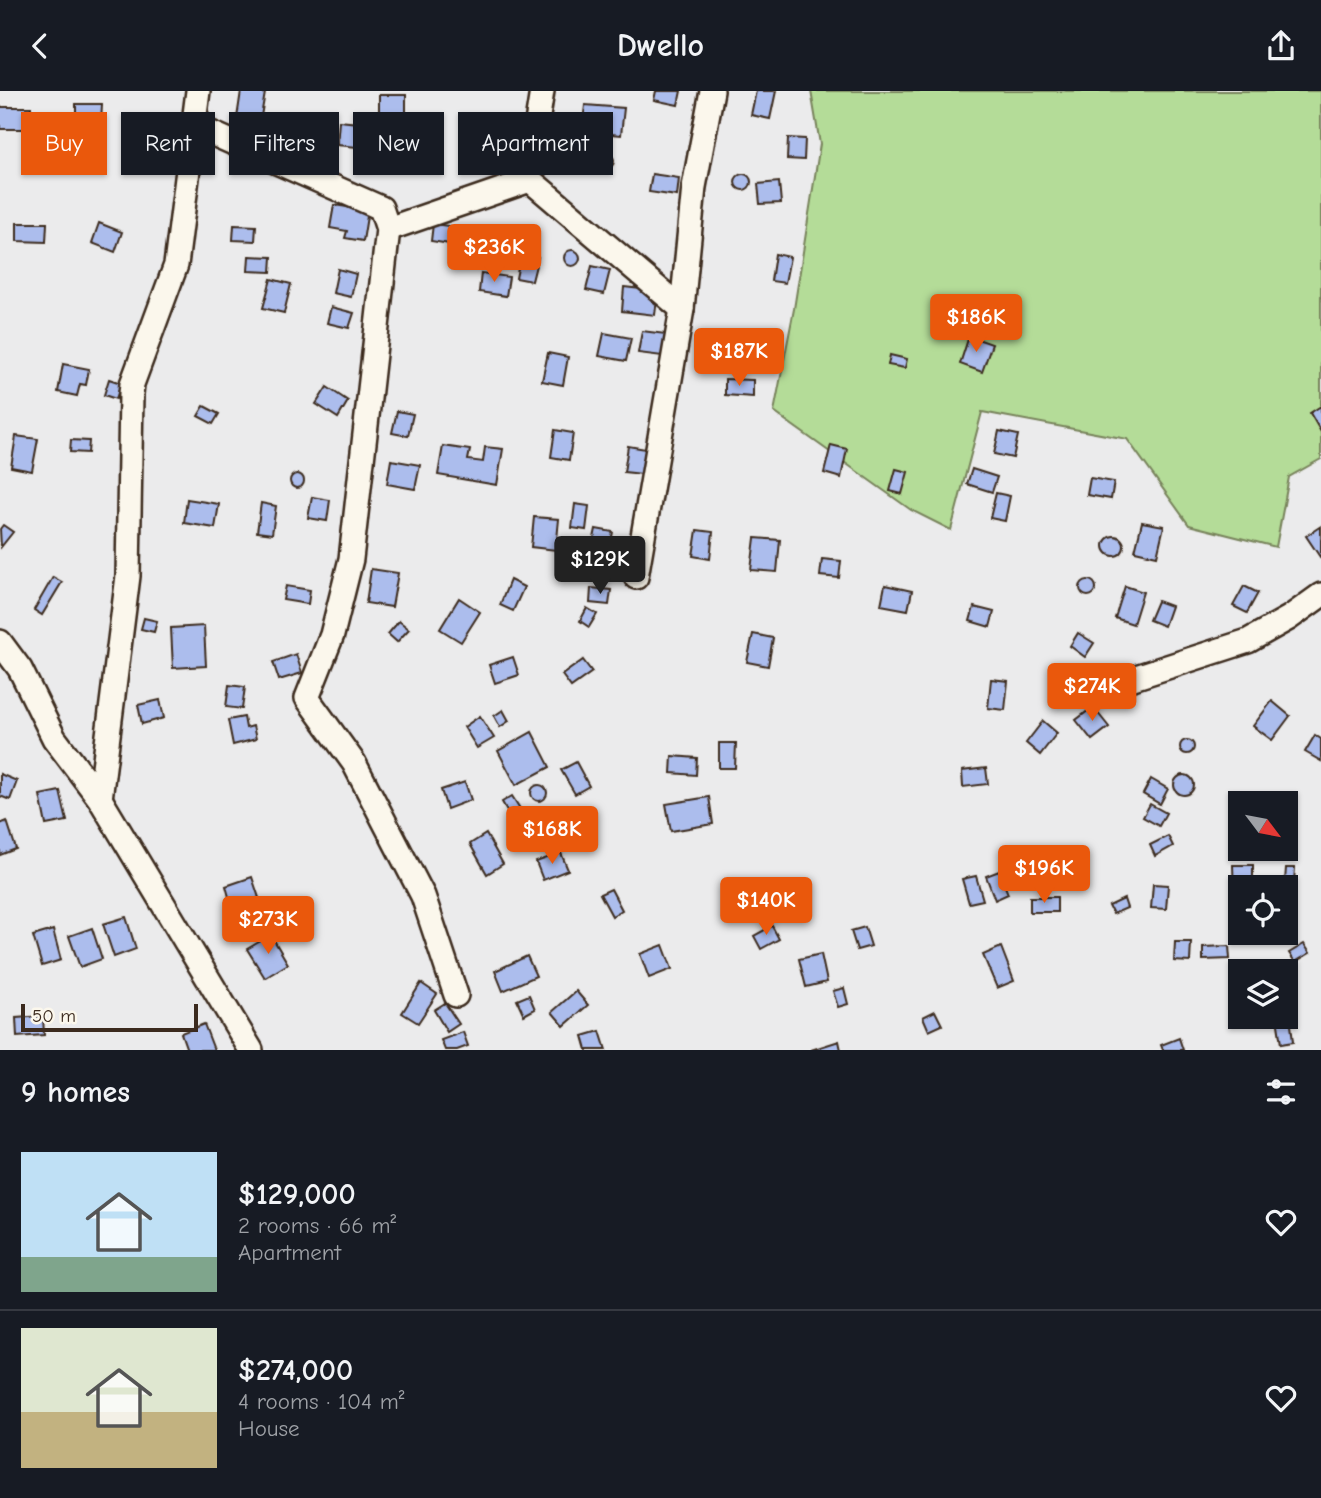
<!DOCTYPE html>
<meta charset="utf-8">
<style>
:root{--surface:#171b24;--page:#242831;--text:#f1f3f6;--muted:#9ea1a6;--line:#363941;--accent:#ea580c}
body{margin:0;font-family:"Comic Neue",sans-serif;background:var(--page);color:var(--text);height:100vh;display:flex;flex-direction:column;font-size:26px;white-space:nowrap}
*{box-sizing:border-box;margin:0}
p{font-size:23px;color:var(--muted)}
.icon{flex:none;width:38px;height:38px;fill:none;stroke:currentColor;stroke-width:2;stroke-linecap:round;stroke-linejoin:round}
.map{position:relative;height:959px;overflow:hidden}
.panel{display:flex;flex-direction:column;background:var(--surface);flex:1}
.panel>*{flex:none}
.top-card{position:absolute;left:21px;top:21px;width:700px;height:63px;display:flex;gap:14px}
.needle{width:46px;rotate:122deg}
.controls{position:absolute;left:1228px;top:700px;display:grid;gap:14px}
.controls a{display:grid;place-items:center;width:70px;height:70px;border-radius:0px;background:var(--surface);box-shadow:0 2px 5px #0004;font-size:35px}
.scale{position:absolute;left:21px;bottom:18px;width:177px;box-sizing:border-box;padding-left:7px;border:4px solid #3b2a1e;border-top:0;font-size:19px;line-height:24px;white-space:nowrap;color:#3b2a1e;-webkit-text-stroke:5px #fbf7ec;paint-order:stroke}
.price{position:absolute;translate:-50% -60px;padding:0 16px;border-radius:7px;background:var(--accent);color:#fff;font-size:23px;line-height:46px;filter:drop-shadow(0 2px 4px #0008)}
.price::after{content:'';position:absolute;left:50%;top:42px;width:21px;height:16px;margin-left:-10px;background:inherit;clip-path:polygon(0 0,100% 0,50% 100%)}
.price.active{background:#222;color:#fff}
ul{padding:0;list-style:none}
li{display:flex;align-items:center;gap:21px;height:175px;padding:0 21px}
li+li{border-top:2px solid var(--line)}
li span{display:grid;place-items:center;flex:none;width:196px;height:140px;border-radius:0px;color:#555}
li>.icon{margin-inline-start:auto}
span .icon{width:84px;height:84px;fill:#fffc;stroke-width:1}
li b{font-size:30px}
h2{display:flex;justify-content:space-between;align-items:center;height:84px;padding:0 21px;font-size:30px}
.chip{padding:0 24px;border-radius:0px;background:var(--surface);box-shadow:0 2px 5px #0004;font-size:24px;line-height:63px}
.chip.active{background:var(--accent);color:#fff}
header{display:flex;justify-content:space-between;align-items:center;height:91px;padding:0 21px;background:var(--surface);font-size:32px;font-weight:800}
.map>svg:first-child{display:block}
.green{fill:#b4dc98;stroke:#78835b;stroke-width:2}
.building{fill:#acbded;stroke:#3b2a1e;stroke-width:2}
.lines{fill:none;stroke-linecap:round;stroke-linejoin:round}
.minor-casing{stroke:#3b2a1e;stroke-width:28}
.minor{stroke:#fbf7ec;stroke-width:23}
</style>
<header><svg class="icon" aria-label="back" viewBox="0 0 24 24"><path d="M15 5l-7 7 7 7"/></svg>Dwello<svg class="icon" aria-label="share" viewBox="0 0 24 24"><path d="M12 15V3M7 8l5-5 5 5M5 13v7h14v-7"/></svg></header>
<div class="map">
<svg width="1321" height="959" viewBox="0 0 1321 959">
<rect width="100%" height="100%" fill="#ebebec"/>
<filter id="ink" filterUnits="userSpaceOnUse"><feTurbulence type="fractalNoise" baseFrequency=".0143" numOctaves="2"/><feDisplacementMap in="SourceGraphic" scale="14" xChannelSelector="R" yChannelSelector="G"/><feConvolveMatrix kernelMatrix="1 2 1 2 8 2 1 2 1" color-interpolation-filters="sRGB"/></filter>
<g filter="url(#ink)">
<path class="green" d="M811,0H1321V368L1289,386L1276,456L1189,434L1127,348L982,321L951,439L911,419L774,321L794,218L820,53Z"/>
<g class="building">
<path d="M241,0L265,2L260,31L237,27Z"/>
<path d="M656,0H681L678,14L654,9Z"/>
<path d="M756,0H776L770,28L751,24Z"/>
<rect x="379" y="4" width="27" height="19"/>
<path d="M76,13H102L101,32H76Z"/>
<path d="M585,14L624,17L621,44L582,40Z"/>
<rect x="0" y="16" width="31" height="22"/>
<path d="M339,30L358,32L357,56L337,54Z"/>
<path d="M502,34L518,36L514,63L498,61Z"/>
<path d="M788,47L805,48L804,69L787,68Z"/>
<circle cx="606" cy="70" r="8"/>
<path d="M652,83L679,87L677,105L649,101Z"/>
<circle cx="743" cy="91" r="8"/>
<path d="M779,91L781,112L760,113L758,93Z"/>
<path d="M334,114L368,119L363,150L345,147L347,140L330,137Z"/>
<path d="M17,132H47L46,151L17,150Z"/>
<path d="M99,132L122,141L115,161L92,152Z"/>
<path d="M433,133L464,137L462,155L431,150Z"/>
<path d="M234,134L256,135L255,150L233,149Z"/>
<circle cx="572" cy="167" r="8"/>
<path d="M521,163L538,166L532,190L516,187Z"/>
<path d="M775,163L790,166L785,192L771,190Z"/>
<path d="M249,165L272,166L271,181L248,180Z"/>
<path d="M592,175L610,179L604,203L586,199Z"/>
<path d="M338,178L356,183L351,206L333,202Z"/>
<path d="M481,182L509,186L506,205L479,201Z"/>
<path d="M271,188L291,193L284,222L263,217Z"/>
<path d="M624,196L658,200L655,224L622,220Z"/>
<path d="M331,216L354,222L349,237L327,232Z"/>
<path d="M642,240L666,243L662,265L638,262Z"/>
<path d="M604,242L631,247L626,270L599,265Z"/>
<path d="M969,245L992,253L982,281L960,273Z"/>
<path d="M548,262L568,266L563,294L542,290Z"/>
<path d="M890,264L907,268L905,277L888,274Z"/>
<path d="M63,273L89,278L86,294L80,293L77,305L58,301Z"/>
<path d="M109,288L121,292L116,308L104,304Z"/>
<path d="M725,288L753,289V306L725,304Z"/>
<path d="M327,296L348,310L338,327L316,313Z"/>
<path d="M204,315L219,323L213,333L198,325Z"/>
<path d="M1321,315V341L1310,322Z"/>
<path d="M397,320L413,323L408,345L392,342Z"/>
<path d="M555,339L573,342L569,369L551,366Z"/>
<path d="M999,340L1018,344L1013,367L994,363Z"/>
<path d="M16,345L38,348L32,380L11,376Z"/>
<path d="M71,349L89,350L88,362L70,361Z"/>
<path d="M831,354L847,358L841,387L824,382Z"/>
<path d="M443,355L470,359L468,369L483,371L485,356L503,358L497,394L438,384Z"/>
<path d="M628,355L646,358L642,383L624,381Z"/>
<path d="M391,369L420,374L415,398L387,393Z"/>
<path d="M896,378L908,381L902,403L890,400Z"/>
<path d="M972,378L997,386L992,401L967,393Z"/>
<circle cx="297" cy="390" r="7"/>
<path d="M1090,387L1114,391L1111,408L1087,404Z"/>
<path d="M996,402L1010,405L1005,430L990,427Z"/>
<path d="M312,406L330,409L327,430L308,427Z"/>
<path d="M187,408L219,413L215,437L184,432Z"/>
<path d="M261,412L276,415L272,443L257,441Z"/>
<path d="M575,413L589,415L586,439L572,437Z"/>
<path d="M534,426L559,428L556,459L531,456Z"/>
<path d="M1142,431L1164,435L1157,465L1135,460Z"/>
<path d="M3,434L13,441L1,456L0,438Z"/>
<path d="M1321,435V465L1320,466L1306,445Z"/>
<path d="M596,438L613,441L610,455L593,452Z"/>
<path d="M697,439L713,441L710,468L693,465Z"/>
<circle cx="1114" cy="455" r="10"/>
<path d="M755,447L780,449L777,481L751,479Z"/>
<path d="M822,468L841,470L839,487L820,485Z"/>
<path d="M371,478L398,482L392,516L366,512Z"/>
<path d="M53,486L62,491L42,524L34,519Z"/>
<circle cx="1088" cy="497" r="8"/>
<path d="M510,489L524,496L513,520L500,514Z"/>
<path d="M885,494L912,500L908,519L881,514Z"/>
<path d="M286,495L310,499L308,513L283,509Z"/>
<path d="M1125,495L1143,501L1133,533L1115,527Z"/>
<path d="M1244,495L1258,502L1247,522L1233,515Z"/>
<path d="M591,497L611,499L609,514L590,512Z"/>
<path d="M459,507L480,521L461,551L440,538Z"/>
<path d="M1157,510L1171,515L1164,535L1149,529Z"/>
<path d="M974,516L994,521L990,536L970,530Z"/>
<path d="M587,517L597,523L589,536L580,530Z"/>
<path d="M144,527L157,530L154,541L141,538Z"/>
<path d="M399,530L409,538L397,551L388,543Z"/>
<path d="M204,535L206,575L173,577L171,537Z"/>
<path d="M1078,542L1094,552L1085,566L1070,555Z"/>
<path d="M753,543L773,547L768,575L747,571Z"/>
<path d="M296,563L302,582L279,589L273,571Z"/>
<path d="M513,566L519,584L495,592L489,574Z"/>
<path d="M583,569L592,581L571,596L562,584Z"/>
<path d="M991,588L1008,590L1005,619L988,617Z"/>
<path d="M229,594L245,596L242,618L226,616Z"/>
<path d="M160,609L164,627L142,633L138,614Z"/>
<path d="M1272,610L1290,625L1272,649L1253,635Z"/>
<path d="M1093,616L1109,636L1092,649L1076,629Z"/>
<path d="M503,619L509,630L500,636L494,625Z"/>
<path d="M480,625L494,647L477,657L464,636Z"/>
<path d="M244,626L246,637L253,635L256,648L233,654L228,629Z"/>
<path d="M1043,630L1057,642L1040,664L1026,652Z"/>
<path d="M532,641L550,676L516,694L498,660Z"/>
<path d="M1315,644L1321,648V670L1305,661Z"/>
<circle cx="1187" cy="656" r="7"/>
<path d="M719,652H736L735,677H719Z"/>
<path d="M672,665L697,667L696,684L671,682Z"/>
<path d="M576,671L589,695L575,703L561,679Z"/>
<path d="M986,677L988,693L963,696L962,680Z"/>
<path d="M0,683L17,690L10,709L0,705Z"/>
<circle cx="1184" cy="694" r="10"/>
<path d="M1151,688L1168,698L1160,713L1143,703Z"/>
<path d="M465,691L471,709L447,718L441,699Z"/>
<circle cx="539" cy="702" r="8"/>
<path d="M60,700L67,730L46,734L40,704Z"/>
<path d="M512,705L524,724L513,730L502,711Z"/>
<path d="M709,706L713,733L671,740L666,713Z"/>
<path d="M1150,713L1166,722L1159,735L1143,726Z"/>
<path d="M7,730L16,758L0,764V733Z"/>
<path d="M581,733L588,743L569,755L562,745Z"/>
<path d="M486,743L503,773L487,783L470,753Z"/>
<path d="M552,745L557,754L541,762L536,753Z"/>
<path d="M1168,745L1173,755L1155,765L1150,754Z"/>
<path d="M561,762L568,779L543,789L536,771Z"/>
<path d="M1233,774H1253V796H1241V802H1234Z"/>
<path d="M1286,777H1295L1294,791L1285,790Z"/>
<path d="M999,780L1008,803L995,809L986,785Z"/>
<path d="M976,785L983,809L969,812L962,788Z"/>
<path d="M252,786L259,807L232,817L226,795Z"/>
<path d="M1153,793L1168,794L1166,818L1151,817Z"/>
<path d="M611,798L622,819L612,825L600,803Z"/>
<path d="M766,806L770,815L755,821L751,811Z"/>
<rect x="1030" y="806" width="27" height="15"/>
<path d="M1124,808L1127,817L1113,823L1109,815Z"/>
<path d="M126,826L136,858L114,866L103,833Z"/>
<path d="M772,835L779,848L761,858L754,845Z"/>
<path d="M865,836L871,855L857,859L851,840Z"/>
<path d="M92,837L102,868L80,876L69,845Z"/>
<path d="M53,839L61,869L42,875L33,845Z"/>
<path d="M271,844L288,873L265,887L247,858Z"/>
<path d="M1175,851H1191L1190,871L1174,870Z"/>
<path d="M1304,853L1310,862L1295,871L1289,862Z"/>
<path d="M663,854L672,878L649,887L640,863Z"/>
<path d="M1229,855L1230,868L1203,869V856Z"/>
<path d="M1001,856L1014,890L997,897L983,864Z"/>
<path d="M821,863L827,891L806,896L799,868Z"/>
<path d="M527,865L536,885L503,900L495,880Z"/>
<path d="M421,892L437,903L418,932L402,922Z"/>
<path d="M844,897L848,913L838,916L833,900Z"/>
<path d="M576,900L588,914L564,935L552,921Z"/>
<path d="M529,904L535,918L524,924L517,909Z"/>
<path d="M445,912L459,933L447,941L434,919Z"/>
<path d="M935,920L942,934L929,940L923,926Z"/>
<path d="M43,925L44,944L17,946L16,927Z"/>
<path d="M1290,925L1293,951L1281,953L1277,927Z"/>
<path d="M204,933L214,959H187L181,942Z"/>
<path d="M600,940L606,959H587L583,945Z"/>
<path d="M463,941L468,955L457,959H445L441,949Z"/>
<path d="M1179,947L1183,959H1163L1161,954Z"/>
<path d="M839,950L841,959H811Z"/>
</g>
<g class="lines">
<g class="minor-casing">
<g id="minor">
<path d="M542,0L529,82L530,89L682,218"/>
<path d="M193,34L381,117L388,138L351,468L332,544L307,607L354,672L423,805L456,904"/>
<path d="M388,138L530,89"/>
<path d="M636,486L682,218L694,96L712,0"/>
<path d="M0,551L20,578L54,647L100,708L251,959"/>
<path d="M1133,587L1248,550L1289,527L1321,504"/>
<path d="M100,708L128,485L131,303L132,293L176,174L198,0"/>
</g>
</g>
<use href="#minor" class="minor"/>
</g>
</g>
</svg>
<div class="controls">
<a><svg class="needle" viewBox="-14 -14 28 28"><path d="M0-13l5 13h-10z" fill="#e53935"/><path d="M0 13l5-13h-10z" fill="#9ea1a6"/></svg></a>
<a><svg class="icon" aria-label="locate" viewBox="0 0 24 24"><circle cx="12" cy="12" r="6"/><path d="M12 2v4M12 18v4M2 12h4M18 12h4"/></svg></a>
<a><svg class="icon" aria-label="layers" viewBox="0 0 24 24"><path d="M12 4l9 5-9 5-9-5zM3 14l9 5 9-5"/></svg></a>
</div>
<div class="scale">50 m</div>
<b class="price" style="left:494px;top:193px">$236K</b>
<b class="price" style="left:976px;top:263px">$186K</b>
<b class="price" style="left:739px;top:297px">$187K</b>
<b class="price active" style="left:600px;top:505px">$129K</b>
<b class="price" style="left:1092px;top:632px">$274K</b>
<b class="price" style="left:552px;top:775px">$168K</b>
<b class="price" style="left:1044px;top:814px">$196K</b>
<b class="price" style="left:766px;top:846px">$140K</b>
<b class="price" style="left:268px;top:865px">$273K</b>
<div class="top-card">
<a class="chip active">Buy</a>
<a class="chip">Rent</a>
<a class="chip">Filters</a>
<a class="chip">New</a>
<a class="chip">Apartment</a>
</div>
</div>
<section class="panel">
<h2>9 homes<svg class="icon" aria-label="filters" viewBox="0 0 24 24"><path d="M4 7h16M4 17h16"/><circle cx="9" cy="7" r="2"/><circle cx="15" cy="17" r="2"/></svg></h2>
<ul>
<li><span style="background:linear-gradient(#bfe0f5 75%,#7fa58c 0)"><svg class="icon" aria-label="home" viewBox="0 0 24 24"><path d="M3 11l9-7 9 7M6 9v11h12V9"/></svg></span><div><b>$129,000</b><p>2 rooms · 66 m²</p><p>Apartment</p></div><svg class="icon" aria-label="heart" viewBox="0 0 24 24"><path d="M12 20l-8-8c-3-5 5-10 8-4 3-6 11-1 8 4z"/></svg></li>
<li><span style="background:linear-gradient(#dfe7d0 60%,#c2b280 0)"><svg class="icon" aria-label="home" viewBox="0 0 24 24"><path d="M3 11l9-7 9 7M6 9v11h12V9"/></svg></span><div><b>$274,000</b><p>4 rooms · 104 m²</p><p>House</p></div><svg class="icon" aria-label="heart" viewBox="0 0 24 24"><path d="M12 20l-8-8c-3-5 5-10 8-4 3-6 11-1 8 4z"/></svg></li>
</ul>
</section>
